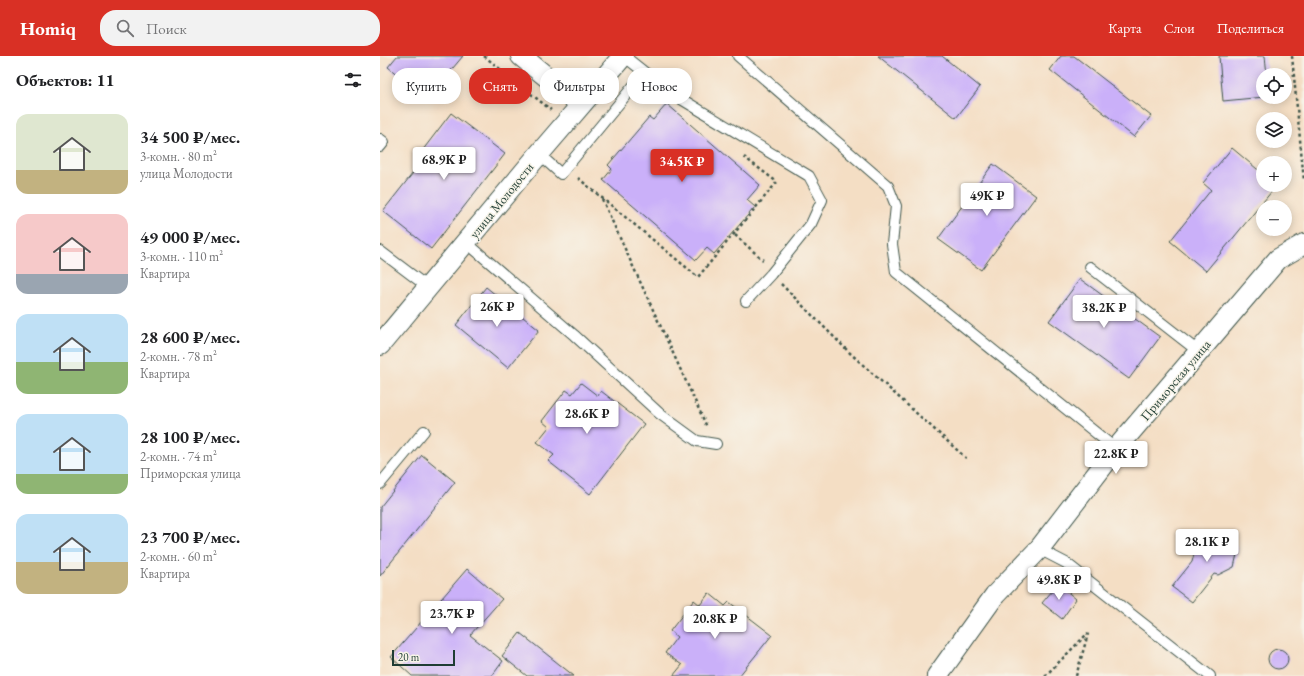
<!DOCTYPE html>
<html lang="ru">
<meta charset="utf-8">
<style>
:root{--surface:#fff;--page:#f2f2f2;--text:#202124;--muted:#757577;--accent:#d93025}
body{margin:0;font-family:"EB Garamond",serif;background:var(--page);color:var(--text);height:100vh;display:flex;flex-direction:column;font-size:15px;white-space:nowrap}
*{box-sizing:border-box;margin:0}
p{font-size:13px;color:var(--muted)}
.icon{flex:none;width:22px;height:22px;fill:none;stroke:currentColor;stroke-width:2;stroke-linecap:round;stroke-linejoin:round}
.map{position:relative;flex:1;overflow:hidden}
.side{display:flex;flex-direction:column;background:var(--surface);width:380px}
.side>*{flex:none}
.banner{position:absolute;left:12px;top:12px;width:380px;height:36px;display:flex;gap:8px}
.buttons{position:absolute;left:876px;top:12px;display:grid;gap:8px}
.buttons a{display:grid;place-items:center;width:36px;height:36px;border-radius:50%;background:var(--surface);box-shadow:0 2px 10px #0003;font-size:20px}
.scale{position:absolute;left:12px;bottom:10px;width:63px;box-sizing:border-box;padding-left:4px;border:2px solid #1f3d34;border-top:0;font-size:11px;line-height:14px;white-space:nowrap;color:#1f3d34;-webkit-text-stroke:3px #f7f3e8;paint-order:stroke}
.price{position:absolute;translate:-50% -34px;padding:0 9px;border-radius:4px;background:#fff;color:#222;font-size:13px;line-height:26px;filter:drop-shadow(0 1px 2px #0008)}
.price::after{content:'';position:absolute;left:50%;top:24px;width:12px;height:9px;margin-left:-6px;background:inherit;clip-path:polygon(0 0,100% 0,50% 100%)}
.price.selected{background:var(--accent);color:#fff}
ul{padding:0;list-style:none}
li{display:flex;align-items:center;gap:12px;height:100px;padding:0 16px}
li span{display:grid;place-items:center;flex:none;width:112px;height:80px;border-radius:12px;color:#555}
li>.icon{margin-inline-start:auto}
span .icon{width:48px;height:48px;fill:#fffc;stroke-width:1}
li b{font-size:17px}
h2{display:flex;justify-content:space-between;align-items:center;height:48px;padding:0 16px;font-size:17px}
.pill{padding:0 14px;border-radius:16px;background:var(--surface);box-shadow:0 2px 10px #0003;font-size:14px;line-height:36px}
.pill.selected{background:var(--accent);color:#fff}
header{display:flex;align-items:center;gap:24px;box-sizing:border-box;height:56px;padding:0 20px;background:var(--accent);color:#fff}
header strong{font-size:19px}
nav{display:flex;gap:22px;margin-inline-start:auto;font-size:14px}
.search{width:280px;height:36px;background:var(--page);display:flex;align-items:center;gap:10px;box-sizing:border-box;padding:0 14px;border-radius:16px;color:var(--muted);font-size:15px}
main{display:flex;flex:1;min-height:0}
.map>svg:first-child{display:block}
.building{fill:#cab0f9}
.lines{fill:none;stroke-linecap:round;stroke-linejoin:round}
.service-casing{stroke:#3f554a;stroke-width:12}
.minor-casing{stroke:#3f554a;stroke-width:22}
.path{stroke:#3f554a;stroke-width:2.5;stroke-dasharray:3 3;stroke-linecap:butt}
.service{stroke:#fff;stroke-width:10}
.minor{stroke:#fff;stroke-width:20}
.labels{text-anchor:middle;stroke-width:3;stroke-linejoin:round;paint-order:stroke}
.street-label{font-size:13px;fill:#1f3d34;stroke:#f7f3e8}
</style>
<header>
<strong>Homiq</strong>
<div class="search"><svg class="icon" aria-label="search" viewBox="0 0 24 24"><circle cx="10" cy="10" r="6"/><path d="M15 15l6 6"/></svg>Поиск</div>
<nav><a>Карта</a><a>Слои</a><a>Поделиться</a></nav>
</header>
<main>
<section class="side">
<h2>Объектов: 11<svg class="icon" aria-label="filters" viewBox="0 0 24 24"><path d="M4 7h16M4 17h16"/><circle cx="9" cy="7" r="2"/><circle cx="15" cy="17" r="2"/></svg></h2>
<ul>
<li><span style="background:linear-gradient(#dfe7d0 70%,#c2b280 0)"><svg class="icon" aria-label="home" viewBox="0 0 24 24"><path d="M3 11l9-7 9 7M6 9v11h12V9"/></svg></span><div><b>34 500 ₽/мес.</b><p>3-комн. · 80 m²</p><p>улица Молодости</p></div></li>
<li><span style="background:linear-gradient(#f6c9c9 75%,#9aa5b1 0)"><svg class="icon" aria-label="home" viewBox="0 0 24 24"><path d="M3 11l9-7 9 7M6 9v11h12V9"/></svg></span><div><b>49 000 ₽/мес.</b><p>3-комн. · 110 m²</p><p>Квартира</p></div></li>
<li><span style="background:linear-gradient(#bfe0f5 60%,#8fb573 0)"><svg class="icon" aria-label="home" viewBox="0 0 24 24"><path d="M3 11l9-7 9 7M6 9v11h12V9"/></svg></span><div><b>28 600 ₽/мес.</b><p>2-комн. · 78 m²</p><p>Квартира</p></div></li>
<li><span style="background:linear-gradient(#bfe0f5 75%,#8fb573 0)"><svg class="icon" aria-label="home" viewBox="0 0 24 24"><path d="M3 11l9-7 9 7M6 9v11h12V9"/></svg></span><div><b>28 100 ₽/мес.</b><p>2-комн. · 74 m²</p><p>Приморская улица</p></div></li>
<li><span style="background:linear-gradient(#bfe0f5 60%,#c2b280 0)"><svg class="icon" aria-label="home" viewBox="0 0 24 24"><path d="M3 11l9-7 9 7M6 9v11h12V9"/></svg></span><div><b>23 700 ₽/мес.</b><p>2-комн. · 60 m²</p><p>Квартира</p></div></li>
</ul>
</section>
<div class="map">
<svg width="924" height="620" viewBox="0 0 924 620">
<rect width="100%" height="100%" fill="#f7f3e8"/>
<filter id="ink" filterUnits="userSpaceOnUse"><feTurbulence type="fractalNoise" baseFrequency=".025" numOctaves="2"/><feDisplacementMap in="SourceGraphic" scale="8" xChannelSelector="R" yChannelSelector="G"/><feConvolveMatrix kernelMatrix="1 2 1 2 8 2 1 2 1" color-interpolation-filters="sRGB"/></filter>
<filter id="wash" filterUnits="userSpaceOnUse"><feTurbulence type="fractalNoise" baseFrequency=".012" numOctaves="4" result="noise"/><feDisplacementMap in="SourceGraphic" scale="16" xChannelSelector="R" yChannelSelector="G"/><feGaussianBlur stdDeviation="0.9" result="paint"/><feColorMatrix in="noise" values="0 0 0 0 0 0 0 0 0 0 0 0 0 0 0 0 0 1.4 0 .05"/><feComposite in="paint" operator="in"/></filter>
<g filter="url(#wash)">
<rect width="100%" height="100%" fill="#f4dec4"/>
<g id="blocks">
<g class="building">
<path d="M17,0H83L47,43L8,11Z"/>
<path d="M498,0H562L600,31L576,62Z"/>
<path d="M681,0H694L771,60L754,81L670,14Z"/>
<path d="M839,0H885L887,19H883V41H884L843,45Z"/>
<path d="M287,48L380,129L367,144L375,151L334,198L327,192L316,204L223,124L232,113L228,109L269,61L273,64Z"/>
<path d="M71,57L125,98L51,193L3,155L44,103L39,99Z"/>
<path d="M852,92L883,118V129H897L826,215L790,185L831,134L823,127Z"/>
<path d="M613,108L656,140L601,214L558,183Z"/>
<path d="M700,223L780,281L749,323L669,265Z"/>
<path d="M106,231L159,274L128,312L76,269Z"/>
<path d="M201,327L218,340L221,335L264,368L210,438L168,405L174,399L157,386L169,371L162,365L186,334L192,338Z"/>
<path d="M42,399L75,426L0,520V451Z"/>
<path d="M833,475L850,479L858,494L854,511L838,519L834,518L812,546L792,531L812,506L818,483Z"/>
<path d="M87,513L122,543L90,579L123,605L112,620H32L11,601Z"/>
<path d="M678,528L696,543L682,563L662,547Z"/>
<path d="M329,537L345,550L349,546L392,579L359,620H293L302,609L285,597L297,581L290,575L314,544L320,549Z"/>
<path d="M140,577L194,620H147L122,600Z"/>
<circle cx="898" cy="603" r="10"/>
</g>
</g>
</g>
<g filter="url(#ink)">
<use href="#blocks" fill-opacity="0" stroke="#3f554a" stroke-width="1"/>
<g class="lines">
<g class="service-casing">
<g id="service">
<path d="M244,0L288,35L429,120L442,144L431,168L391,218L366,245"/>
<path d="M358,0L508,130L516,150L512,188L516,216L736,393"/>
<path d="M0,83L4,86L0,91"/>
<path d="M159,98L181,118L264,17"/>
<path d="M87,187L194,279L280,358L317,385L336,388"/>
<path d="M0,195L49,232"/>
<path d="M710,211L819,296"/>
<path d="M0,428L44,375"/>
<path d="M659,493L686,507L830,620"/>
</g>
</g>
<g class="minor-casing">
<g id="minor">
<path d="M141,0L200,48"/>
<path d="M0,289L159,98L243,0"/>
<path d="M557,620L615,539L659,493L736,393L898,203L924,188"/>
</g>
</g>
<g class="path">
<path d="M104,0L171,54"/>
<path d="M912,0L924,125"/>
<path d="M198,122L318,221L397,126L364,101"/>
<path d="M222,143L327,371"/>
<path d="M355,179L383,204"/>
<path d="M401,228L471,298L586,402"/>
<path d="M665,620L708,577"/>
<path d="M696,620L708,578"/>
</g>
<use href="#service" class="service"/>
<use href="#minor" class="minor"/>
</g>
</g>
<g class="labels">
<g class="street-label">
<text transform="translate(121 144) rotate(-51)" y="5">улица Молодости</text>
<text transform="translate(795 324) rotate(-50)" y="5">Приморская улица</text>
</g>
</g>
</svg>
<div class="buttons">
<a><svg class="icon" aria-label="locate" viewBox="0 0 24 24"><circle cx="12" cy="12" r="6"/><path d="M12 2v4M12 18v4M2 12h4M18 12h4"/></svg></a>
<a><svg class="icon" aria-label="layers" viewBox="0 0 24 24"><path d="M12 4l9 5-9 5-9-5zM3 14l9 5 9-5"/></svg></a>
<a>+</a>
<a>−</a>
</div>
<div class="scale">20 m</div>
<b class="price" style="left:64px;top:125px">68.9K ₽</b>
<b class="price selected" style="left:302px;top:127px">34.5K ₽</b>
<b class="price" style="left:607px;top:161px">49K ₽</b>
<b class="price" style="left:117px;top:272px">26K ₽</b>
<b class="price" style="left:724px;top:273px">38.2K ₽</b>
<b class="price" style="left:207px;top:379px">28.6K ₽</b>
<b class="price" style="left:736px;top:419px">22.8K ₽</b>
<b class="price" style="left:827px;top:507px">28.1K ₽</b>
<b class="price" style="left:679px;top:545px">49.8K ₽</b>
<b class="price" style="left:72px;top:579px">23.7K ₽</b>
<b class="price" style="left:335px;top:584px">20.8K ₽</b>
<div class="banner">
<a class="pill">Купить</a>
<a class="pill selected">Снять</a>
<a class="pill">Фильтры</a>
<a class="pill">Новое</a>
</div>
</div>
</main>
